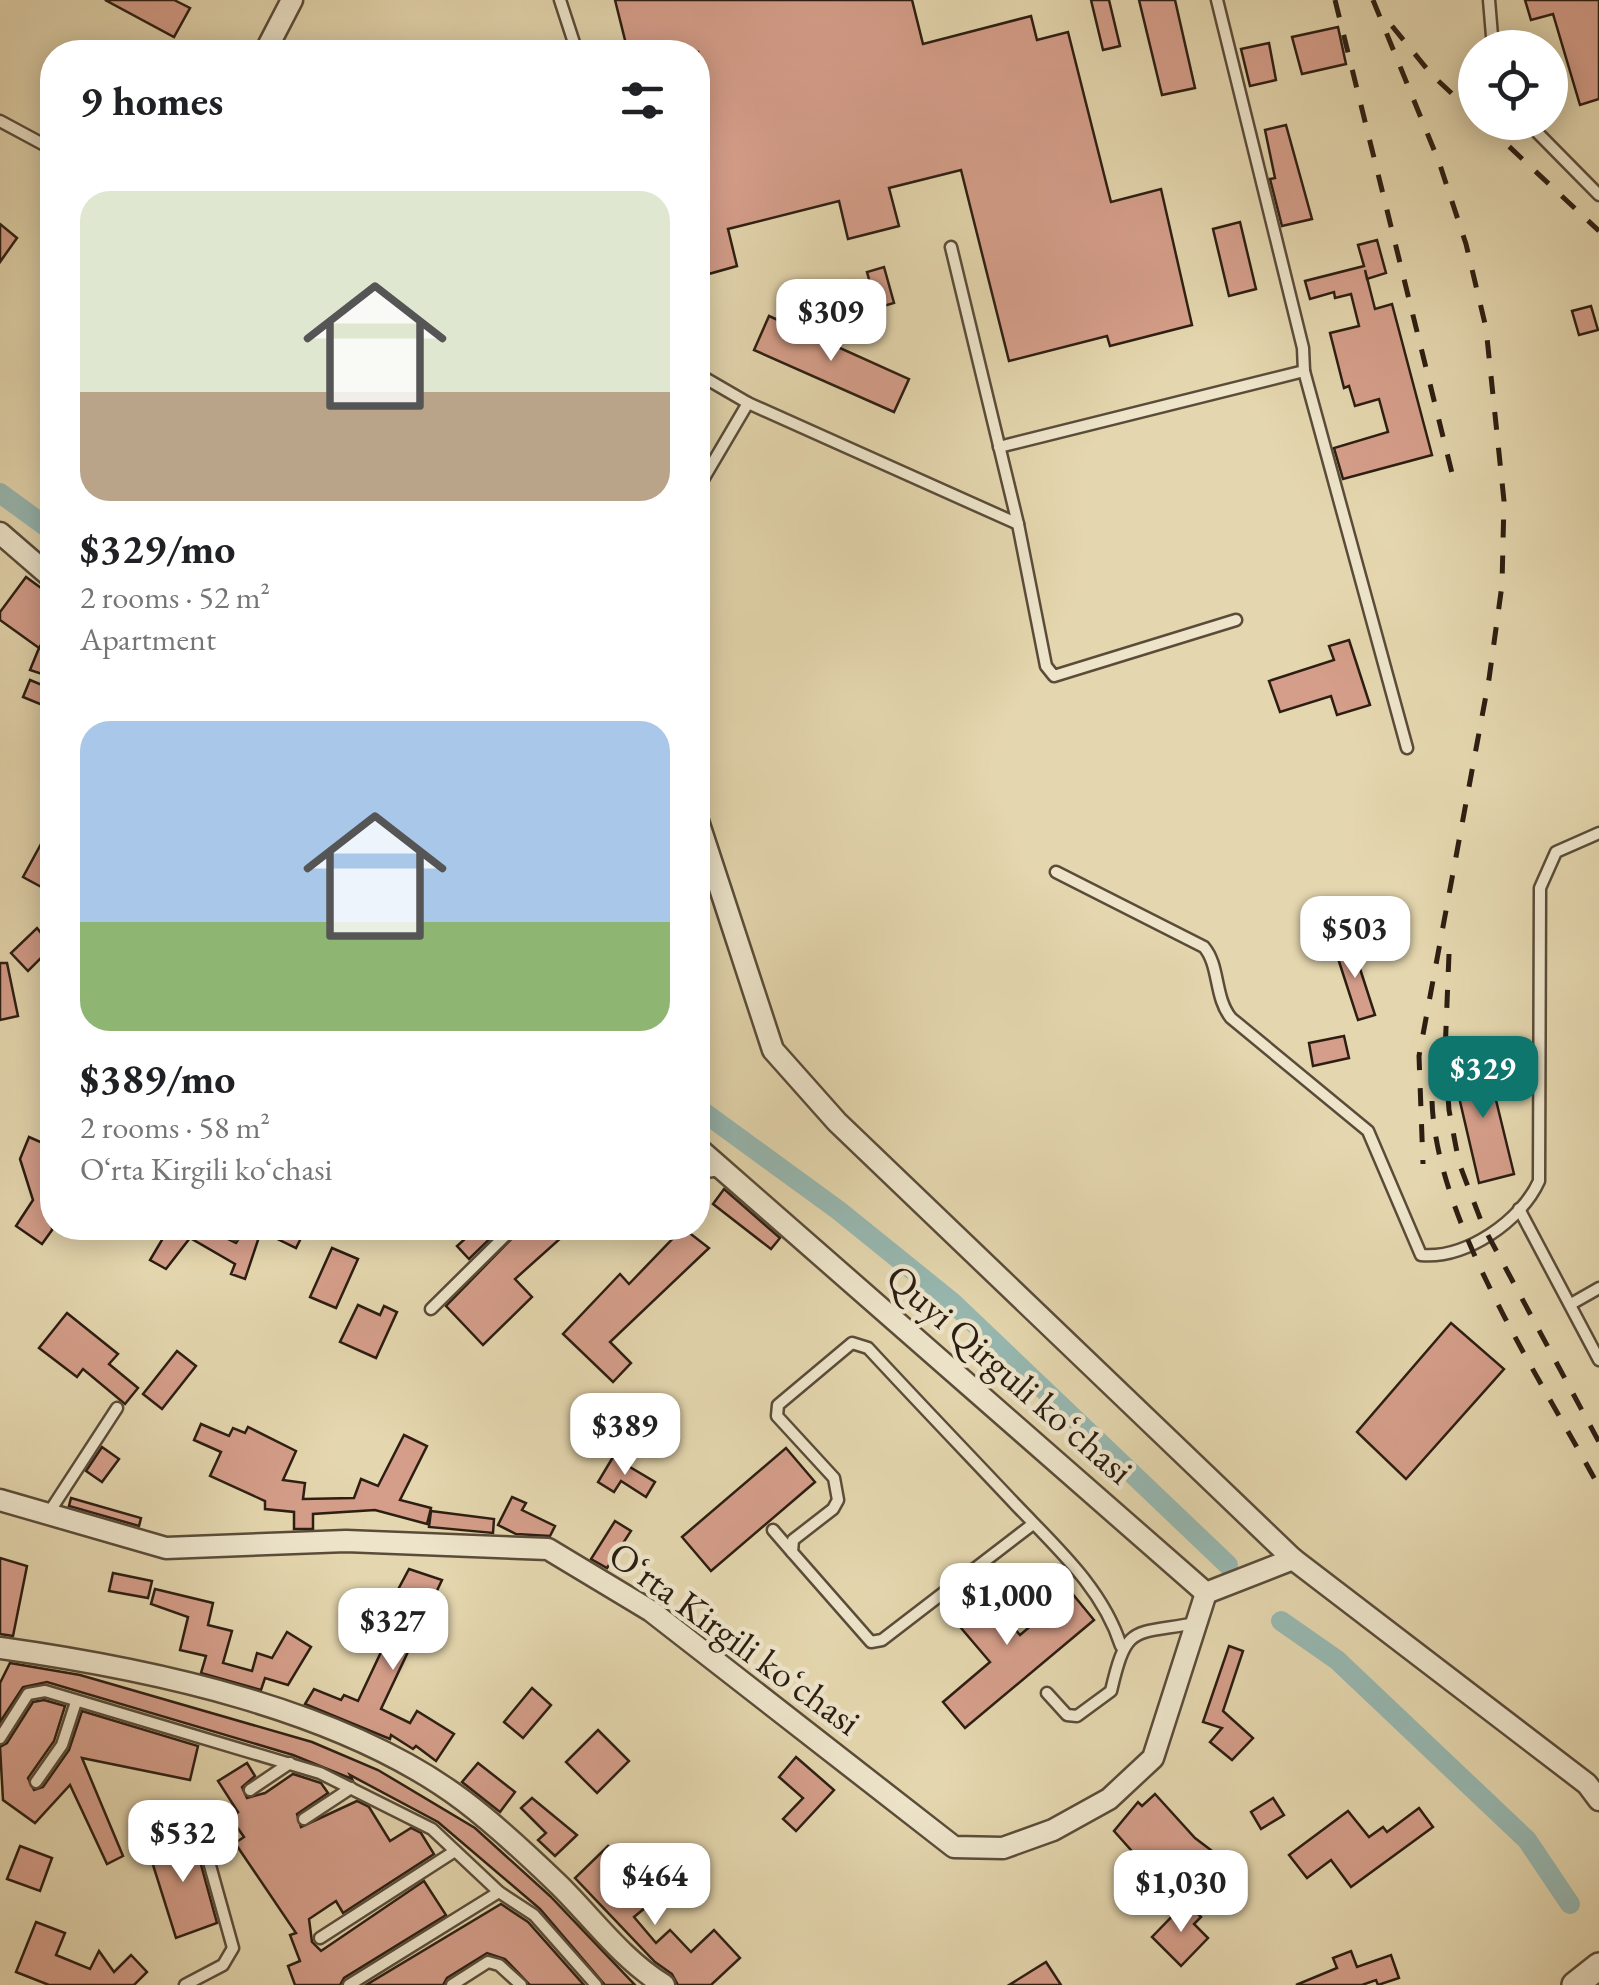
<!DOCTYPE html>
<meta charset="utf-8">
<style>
:root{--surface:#fff;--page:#f6f6f6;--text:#202124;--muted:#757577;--accent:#0f766e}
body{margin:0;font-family:"EB Garamond",serif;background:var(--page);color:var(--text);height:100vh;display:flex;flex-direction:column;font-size:38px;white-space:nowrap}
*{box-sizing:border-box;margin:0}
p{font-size:32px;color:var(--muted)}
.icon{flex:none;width:55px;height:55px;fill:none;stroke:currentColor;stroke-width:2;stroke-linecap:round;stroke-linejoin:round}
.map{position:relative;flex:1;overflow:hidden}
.details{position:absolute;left:40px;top:40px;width:670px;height:1200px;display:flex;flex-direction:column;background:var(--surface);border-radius:40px;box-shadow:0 5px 25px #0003}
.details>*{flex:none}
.controls{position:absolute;left:1458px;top:30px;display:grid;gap:20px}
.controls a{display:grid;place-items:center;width:110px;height:110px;border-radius:50%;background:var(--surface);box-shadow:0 5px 25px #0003;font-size:50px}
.price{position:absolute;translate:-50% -85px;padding:0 22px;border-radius:20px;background:#fff;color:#222;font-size:32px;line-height:65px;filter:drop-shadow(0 2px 5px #0008)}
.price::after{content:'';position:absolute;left:50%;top:60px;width:30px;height:22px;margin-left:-15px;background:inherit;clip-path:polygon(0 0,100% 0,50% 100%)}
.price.current{background:var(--accent);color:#fff}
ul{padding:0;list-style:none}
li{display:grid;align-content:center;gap:20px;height:530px;padding:0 40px}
li span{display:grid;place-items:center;height:310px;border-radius:30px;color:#555}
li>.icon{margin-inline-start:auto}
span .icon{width:180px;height:180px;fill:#fffc;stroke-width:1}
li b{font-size:42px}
h2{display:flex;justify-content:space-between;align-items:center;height:120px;padding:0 40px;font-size:42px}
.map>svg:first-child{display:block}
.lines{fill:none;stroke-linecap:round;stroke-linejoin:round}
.canal{stroke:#97b8b1;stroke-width:20}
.building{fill:#d59e8a;stroke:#2c1e12;stroke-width:2.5}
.service-casing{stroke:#5a4c39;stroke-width:15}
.minor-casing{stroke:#5a4c39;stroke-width:25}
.tertiary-casing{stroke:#5a4c39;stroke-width:30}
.service{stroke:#ede4ca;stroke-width:10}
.minor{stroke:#ede4ca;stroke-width:20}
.tertiary{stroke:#ede4ca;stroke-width:25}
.rail{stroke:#2c1e12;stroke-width:5;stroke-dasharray:18 18;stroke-linecap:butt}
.labels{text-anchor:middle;stroke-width:9;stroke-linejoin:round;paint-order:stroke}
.street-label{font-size:38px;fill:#2c1e12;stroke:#ede4ca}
</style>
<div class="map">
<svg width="1599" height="1985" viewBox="0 0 1599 1985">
<rect width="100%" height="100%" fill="#e4d6ae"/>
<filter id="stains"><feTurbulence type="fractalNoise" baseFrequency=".002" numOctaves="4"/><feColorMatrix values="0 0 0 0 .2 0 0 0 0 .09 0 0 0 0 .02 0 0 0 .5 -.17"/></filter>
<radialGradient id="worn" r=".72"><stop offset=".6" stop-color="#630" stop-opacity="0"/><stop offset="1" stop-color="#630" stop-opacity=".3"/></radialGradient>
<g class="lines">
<g class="canal">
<path d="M0,493L52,531"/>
<path d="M698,1108L838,1210L952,1302L1228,1565"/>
<path d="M1281,1621L1337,1660L1527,1840L1570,1904"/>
</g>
</g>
<g class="building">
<path d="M105,0H174L190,8L174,37Z"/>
<path d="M615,0H912L923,44L1031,16L1037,40L1068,32L1111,202L1161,189L1192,325L1110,346L1107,336L1009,361L961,170L889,188L899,226L848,239L839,201L728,229L737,266L698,277V52H628Z"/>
<path d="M1091,0H1109L1120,46L1103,50Z"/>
<path d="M1139,0H1175L1195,88L1162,95Z"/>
<path d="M1525,0H1599V99L1580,105L1553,14L1531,20Z"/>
<path d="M1338,27L1346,64L1302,74L1292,37Z"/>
<path d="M1269,43L1276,80L1250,86L1241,49Z"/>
<path d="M1286,125L1312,219L1282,226L1270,179L1275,178L1265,130Z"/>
<path d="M1240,222L1256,289L1229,296L1213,229Z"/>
<path d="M0,224L17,238L0,262Z"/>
<path d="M1377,240L1386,273L1367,279L1365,270L1375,309L1392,304L1432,455L1343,479L1334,448L1388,432L1379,399L1355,406L1349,386L1344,388L1330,333L1359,326L1351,294L1335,298L1334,292L1310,299L1305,281L1364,266L1358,245Z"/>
<path d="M884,267L894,303L877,308L867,272Z"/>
<path d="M1591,306L1598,330L1579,335L1572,311Z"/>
<path d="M769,316L909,379L894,412L754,350Z"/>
<path d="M26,577L52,596V625L39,648L0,620V612Z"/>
<path d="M1349,640L1370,705L1337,715L1331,696L1280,712L1269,681L1334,660L1329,646Z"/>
<path d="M39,648L52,654L45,675L30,670Z"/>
<path d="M30,680L52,689V709L23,697Z"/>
<path d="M41,844L52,851V880L47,890L23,877Z"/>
<path d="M37,928L52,947L28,971L11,953Z"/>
<path d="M1351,941L1375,1015L1358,1020L1334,946Z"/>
<path d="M0,963H7L18,1016L0,1020Z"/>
<path d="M1344,1036L1349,1058L1313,1066L1309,1043Z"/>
<path d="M1486,1059L1514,1174L1479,1183L1452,1067Z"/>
<path d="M29,1137L52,1147V1230L42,1244L16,1226L33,1200L20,1159Z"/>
<path d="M724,1189L780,1238L771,1249L713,1204Z"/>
<path d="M169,1228H228V1239L236,1243L246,1228H306L296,1248L261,1231L245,1279L231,1274L235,1264L190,1238L166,1269L150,1260Z"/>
<path d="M477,1228H501L469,1259L457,1246Z"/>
<path d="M522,1228H572L515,1279L532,1297L483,1345L446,1306Z"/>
<path d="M683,1228L709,1248L610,1342L631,1363L613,1382L563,1334L620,1274L629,1284Z"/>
<path d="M332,1248L358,1259L336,1308L310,1297Z"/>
<path d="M358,1305L380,1315L384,1306L397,1312L376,1358L340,1342Z"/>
<path d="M67,1313L118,1354L109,1364L138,1388L125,1404L83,1369L77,1377L39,1348Z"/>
<path d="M1451,1323L1504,1369L1406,1479L1357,1432Z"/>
<path d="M177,1351L196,1366L162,1409L143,1394Z"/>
<path d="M201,1424L229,1436L233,1428L245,1433L248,1427L296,1451L283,1480L305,1483L303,1499L354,1498L361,1479L378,1486L404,1435L427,1446L400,1500L431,1508L427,1524L375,1510L313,1514V1529H294V1512L265,1509V1501L210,1476L221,1452L194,1440Z"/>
<path d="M102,1447L119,1459L102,1482L86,1471Z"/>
<path d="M786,1448L815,1482L711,1571L682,1537Z"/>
<path d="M613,1457L655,1482L646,1497L621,1481L614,1492L598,1482Z"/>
<path d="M512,1497L526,1503L522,1510L555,1526L550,1536L516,1534L498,1525Z"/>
<path d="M71,1498L141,1518L139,1526L69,1506Z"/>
<path d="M431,1511L494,1519L493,1533L429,1527Z"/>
<path d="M615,1521L631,1531L607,1568L591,1559Z"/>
<path d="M0,1558L27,1566L13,1636L0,1634Z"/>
<path d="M409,1569L442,1580L381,1709L410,1723L417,1711L454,1734L436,1761L416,1746L413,1749L391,1735L390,1739L305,1704L314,1689L341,1700L344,1695L358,1701L381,1652L368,1646Z"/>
<path d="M113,1573L152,1581L148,1598L109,1591Z"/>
<path d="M974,1582L1020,1635L1071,1592L1094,1620L965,1728L943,1702L990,1662L944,1608Z"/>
<path d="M155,1589L213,1603L208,1625L232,1631L223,1663L252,1671L257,1653L272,1658L287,1632L311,1647L288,1685L265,1678L261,1690L201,1673L206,1656L180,1650L188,1617L151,1604Z"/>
<path d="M1229,1646L1243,1651L1223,1711L1253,1738L1232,1760L1210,1742L1222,1728L1203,1722Z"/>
<path d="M10,1663L80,1675L312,1742L378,1770L475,1828L550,1896L635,1985H605L540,1909L438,1822L350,1775L352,1779L293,1755L47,1682L23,1687L0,1722V1683Z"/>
<path d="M532,1688L551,1705L523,1738L504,1722Z"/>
<path d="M44,1700L65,1706L54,1741L28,1778L34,1790L43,1787L69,1750L82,1711L198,1746L190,1780L82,1758L123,1856L107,1864L70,1785L35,1823L3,1800L0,1747L7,1743L33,1702Z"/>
<path d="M598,1730L629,1761L597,1793L566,1762Z"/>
<path d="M796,1757L834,1790L796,1831L783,1819L803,1798L779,1777Z"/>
<path d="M247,1763L255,1776L242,1787L247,1798L265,1793L293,1774L321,1783L328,1793L297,1814L301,1827L357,1801L369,1807L390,1841L411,1828L421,1833L434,1854L343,1913L336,1901L309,1919L312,1942L321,1951L424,1881L446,1915L344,1978L340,1985H295L288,1966L300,1961L290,1935L296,1933L235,1843L244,1837L230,1817L238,1812L218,1781Z"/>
<path d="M478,1763L515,1792L500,1812L462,1782Z"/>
<path d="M1155,1794L1195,1838L1224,1860L1194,1901L1160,1875L1156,1878L1114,1831L1138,1802L1142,1806Z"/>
<path d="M532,1798L577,1835L555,1856L538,1840L546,1833L521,1808Z"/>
<path d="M1273,1798L1284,1815L1261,1829L1251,1812Z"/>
<path d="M1419,1808L1433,1827L1351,1887L1331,1860L1307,1878L1289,1855L1348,1811L1369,1837L1383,1827L1387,1832Z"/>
<path d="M192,1832L217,1923L176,1938L148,1849Z"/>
<path d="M20,1846L52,1858L40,1891L7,1879Z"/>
<path d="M608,1846L625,1863L610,1877L628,1898L640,1888L652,1902L634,1917L656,1943L670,1930L691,1952L714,1930L740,1958L711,1985H678L672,1974L655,1962L575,1878Z"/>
<path d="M1186,1902L1201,1917L1194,1924L1208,1938L1181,1966L1152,1937Z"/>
<path d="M501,1904L528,1922L584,1985H530L505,1959L487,1953L447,1978L443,1985H366Z"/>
<path d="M36,1922L65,1933L56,1955L90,1969L99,1951L114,1972L131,1955L147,1972L134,1985H49L16,1972Z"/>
<path d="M1351,1951L1357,1967L1391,1955L1399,1978L1378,1985L1376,1980L1362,1985H1296L1337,1968L1333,1958Z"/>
<path d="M1046,1962L1061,1985H1009Z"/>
</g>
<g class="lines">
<g class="service-casing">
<g id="service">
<path d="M560,0L577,52"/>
<path d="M1217,0L1303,348L1304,371L1407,748"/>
<path d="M1489,0L1493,48"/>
<path d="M0,121L52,149"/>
<path d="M1527,122L1599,195"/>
<path d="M951,247L1018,524L1046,666L1054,676L1236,620"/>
<path d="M698,374L748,403L1018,524"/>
<path d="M999,447L1304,371"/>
<path d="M698,488L748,403"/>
<path d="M1056,872L1204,947C1220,966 1214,997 1231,1018L1368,1131L1421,1255C1466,1259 1521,1221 1539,1181L1540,888L1556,852L1599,833"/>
<path d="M698,1173L721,1170"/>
<path d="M1519,1209L1599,1360"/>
<path d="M235,1234L237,1228"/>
<path d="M1571,1304L1599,1288"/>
<path d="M431,1309L513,1228"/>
<path d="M48,1514L117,1408"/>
<path d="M1033,1524L882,1640L871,1642L792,1552L793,1540L833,1509L838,1500L834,1478L777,1416L778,1405L852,1343L868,1348C917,1401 967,1453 1016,1505C1057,1548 1103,1589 1121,1646"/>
<path d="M773,1530L792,1552"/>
<path d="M1047,1693L1067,1715L1077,1716L1111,1691C1127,1623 1132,1635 1196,1623"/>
<path d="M0,1738L28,1694L45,1691L320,1773L432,1829L499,1892L534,1915L596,1985"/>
<path d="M36,1782L62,1745L76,1702"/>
<path d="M250,1790L290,1763"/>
<path d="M304,1819L351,1788"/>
<path d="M320,1938L455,1851"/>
<path d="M185,1985L223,1965L233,1948L199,1826"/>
<path d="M349,1985L499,1892"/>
<path d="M452,1985L488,1962L499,1965L521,1985"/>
</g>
</g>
<g class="minor-casing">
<g id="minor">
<path d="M265,52L292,0"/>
<path d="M0,533L52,578"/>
<path d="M698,821L773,1050L837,1122L1293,1559L1587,1784L1599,1800"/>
<path d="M698,1148L1206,1593L1293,1559"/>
<path d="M0,1500L166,1548L346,1541L548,1549L651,1611L954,1847L1003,1848L1053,1830L1109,1799L1153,1758L1206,1593"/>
<path d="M0,1648C150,1669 342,1709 464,1801C497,1826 530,1857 560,1886C594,1920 623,1960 664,1985"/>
</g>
</g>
<g class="tertiary-casing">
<path id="tertiary" d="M1575,1985L1599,1966"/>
</g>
<use href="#service" class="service"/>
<use href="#minor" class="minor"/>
<use href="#tertiary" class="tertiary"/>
<g class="rail">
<path d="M1335,0L1452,473"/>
<path d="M1373,0L1439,162L1466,244L1486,328L1504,501L1502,585L1489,679L1419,1056L1423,1164"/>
<path d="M1392,26L1432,75L1475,115"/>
<path d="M1483,122L1599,231"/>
<path d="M1449,954L1445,1053L1449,1110L1459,1163L1483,1226L1599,1442"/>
<path d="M1432,1101C1436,1222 1541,1379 1599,1487"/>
</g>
</g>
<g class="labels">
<g class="street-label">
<text transform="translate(1010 1374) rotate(41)" y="13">Quyi Qirguli koʻchasi</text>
<text transform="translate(735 1638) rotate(36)" y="13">Oʻrta Kirgili koʻchasi</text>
</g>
</g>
<rect width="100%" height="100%" filter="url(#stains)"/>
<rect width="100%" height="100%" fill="url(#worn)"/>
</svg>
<div class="controls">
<a><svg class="icon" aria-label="locate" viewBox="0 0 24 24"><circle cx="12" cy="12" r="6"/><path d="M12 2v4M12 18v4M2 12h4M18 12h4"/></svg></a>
</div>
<b class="price" style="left:831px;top:364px">$309</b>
<b class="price" style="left:1355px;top:981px">$503</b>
<b class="price current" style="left:1483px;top:1121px">$329</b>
<b class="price" style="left:625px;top:1478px">$389</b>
<b class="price" style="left:1007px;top:1648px">$1,000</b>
<b class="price" style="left:393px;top:1673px">$327</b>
<b class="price" style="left:183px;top:1885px">$532</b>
<b class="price" style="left:655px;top:1928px">$464</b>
<b class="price" style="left:1181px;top:1935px">$1,030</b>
<section class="details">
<h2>9 homes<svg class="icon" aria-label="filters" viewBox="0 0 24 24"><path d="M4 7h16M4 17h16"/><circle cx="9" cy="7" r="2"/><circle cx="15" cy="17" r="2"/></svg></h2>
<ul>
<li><span style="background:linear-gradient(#dfe7d0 65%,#b9a48a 0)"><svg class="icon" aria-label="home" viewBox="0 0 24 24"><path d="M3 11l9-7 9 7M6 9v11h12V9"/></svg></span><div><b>$329/mo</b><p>2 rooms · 52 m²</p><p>Apartment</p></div></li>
<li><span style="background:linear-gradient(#a9c7e8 65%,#8fb573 0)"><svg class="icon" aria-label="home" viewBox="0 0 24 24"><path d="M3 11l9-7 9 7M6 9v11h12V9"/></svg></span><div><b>$389/mo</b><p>2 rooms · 58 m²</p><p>Oʻrta Kirgili koʻchasi</p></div></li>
</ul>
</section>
</div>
